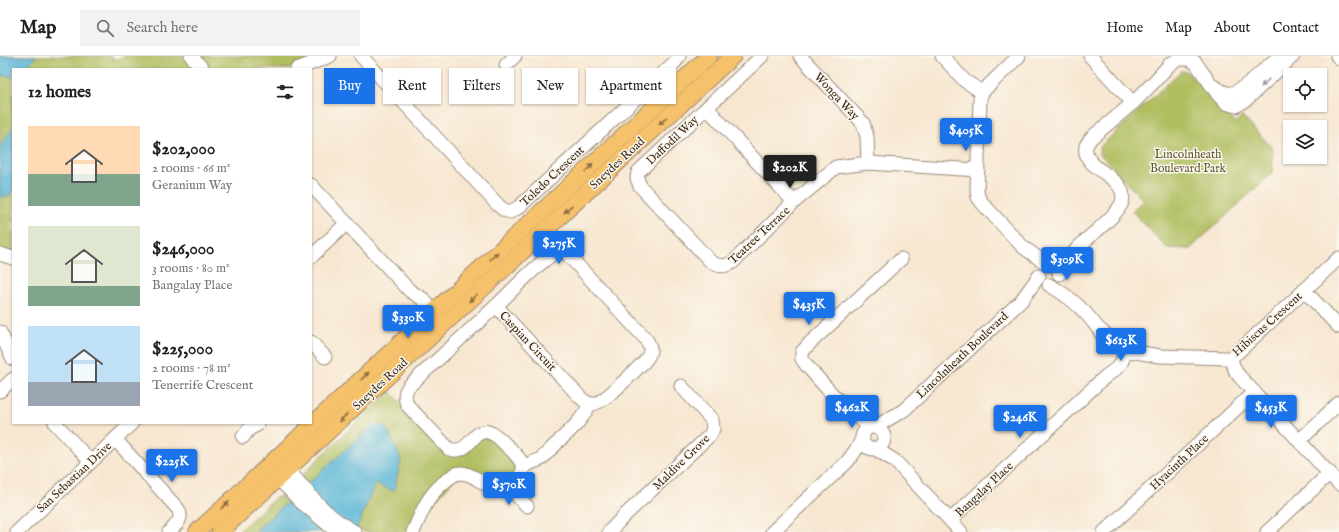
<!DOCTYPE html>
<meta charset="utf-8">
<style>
:root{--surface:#fff;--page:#f2f2f2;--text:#222;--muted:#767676;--line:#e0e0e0;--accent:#1a73e8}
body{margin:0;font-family:"IM FELL English",serif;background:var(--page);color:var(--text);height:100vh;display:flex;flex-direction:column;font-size:15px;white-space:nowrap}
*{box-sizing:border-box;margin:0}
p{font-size:13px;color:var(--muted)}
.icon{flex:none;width:22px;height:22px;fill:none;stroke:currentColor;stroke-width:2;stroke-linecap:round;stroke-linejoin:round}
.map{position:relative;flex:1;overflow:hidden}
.panel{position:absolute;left:12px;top:12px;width:300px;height:356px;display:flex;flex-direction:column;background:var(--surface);border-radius:0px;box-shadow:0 1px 3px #0004}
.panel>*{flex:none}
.top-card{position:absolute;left:324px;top:12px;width:380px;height:36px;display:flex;gap:8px}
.tools{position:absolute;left:1283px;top:12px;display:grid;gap:8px}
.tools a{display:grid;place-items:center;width:44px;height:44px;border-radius:0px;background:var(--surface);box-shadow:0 1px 3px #0004;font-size:20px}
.price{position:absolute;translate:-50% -34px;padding:0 9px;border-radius:4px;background:var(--accent);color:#fff;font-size:13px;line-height:26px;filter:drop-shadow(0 1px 2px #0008)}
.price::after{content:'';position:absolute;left:50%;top:24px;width:12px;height:9px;margin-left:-6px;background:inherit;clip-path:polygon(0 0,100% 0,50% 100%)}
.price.selected{background:#222;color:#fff}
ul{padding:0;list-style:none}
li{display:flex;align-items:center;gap:12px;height:100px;padding:0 16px}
li span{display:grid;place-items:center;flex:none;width:112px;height:80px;border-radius:0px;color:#555}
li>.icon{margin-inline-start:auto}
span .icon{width:48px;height:48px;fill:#fffc;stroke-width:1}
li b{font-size:17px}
h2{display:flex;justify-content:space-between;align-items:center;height:48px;padding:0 16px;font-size:17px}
.tag{padding:0 14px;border-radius:0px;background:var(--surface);box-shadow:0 1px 3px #0004;font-size:14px;line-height:36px}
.tag.selected{background:var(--accent);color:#fff}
header{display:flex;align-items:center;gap:24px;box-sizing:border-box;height:56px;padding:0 20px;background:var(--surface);border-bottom:1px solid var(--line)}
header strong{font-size:19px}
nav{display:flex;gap:22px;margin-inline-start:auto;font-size:14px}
.search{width:280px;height:36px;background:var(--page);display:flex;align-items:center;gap:10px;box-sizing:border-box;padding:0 14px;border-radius:0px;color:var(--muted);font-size:15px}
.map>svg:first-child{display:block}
.green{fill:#b0be61;stroke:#767440}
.water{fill:#59b6d7;stroke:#4a707a}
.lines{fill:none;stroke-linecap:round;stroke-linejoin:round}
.minor-casing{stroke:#998878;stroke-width:15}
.major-casing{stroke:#998878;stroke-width:18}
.minor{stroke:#fff;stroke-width:13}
.major{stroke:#f5c16b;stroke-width:16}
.oneway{fill:#a79f9a}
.oneway2{fill:#8f6e41}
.labels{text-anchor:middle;stroke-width:3;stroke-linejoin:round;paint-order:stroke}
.street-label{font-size:12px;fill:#3b2a1e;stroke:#fbf7ec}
.park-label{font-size:12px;fill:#5e5632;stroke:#fbf7ec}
</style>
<header>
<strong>Map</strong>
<div class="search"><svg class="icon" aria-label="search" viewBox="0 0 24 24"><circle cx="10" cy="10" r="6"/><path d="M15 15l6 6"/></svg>Search here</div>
<nav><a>Home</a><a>Map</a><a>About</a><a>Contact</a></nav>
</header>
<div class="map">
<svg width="1339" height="476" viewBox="0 0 1339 476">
<rect width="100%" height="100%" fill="#fbf7ec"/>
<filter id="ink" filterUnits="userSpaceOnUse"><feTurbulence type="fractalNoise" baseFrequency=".025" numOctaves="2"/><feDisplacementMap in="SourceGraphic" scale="8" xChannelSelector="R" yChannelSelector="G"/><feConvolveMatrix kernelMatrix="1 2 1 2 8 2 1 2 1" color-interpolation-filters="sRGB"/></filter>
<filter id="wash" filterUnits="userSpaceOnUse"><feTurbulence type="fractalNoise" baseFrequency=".012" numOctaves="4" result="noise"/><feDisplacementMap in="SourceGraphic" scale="16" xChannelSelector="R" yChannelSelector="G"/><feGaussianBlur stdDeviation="0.9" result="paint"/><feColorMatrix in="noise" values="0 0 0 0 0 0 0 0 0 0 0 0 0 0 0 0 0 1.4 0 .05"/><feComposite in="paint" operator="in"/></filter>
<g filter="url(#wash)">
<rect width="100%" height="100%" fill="#f7e7d1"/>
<g class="green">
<path d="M0,0H110L114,4L126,0H185L197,13H13V198L0,196Z"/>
<path d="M199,0H320L288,13H211Z"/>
<path d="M1181,15L1187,16L1235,67L1242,60L1273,93L1272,117L1190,193L1167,192L1132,155L1143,144L1099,97L1100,91Z"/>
<path d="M390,335L444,394L490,380L518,409L517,416L500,430L462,414L408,476H365L350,469L301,421L315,406Z"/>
<path d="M276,441H281L316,476H238Z"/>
</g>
<g class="water">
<path d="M0,0H36L25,13H13V21L0,19Z"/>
<path d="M13,71V137L4,141H0V91Z"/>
<path d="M374,368L385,370L401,403L394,435L375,428L355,476H254Z"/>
</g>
</g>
<g filter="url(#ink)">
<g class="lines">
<g class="minor-casing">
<g id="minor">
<path d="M191,0L203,13"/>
<path d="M361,0L498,149L504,154L510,156L519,151L675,6L679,0"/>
<path d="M762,0L638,116L637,122L640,130L711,206C720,211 725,211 733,206L794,146L836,111L868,107L978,114"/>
<path d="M800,0L863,67L867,81L868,107"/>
<path d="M942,0L965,25L982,36"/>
<path d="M1019,0L982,36L980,43L977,134L978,141L983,148L1023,191L1048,209"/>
<path d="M1090,0L1133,47"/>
<path d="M1337,0L1339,2"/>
<path d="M506,9L515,0"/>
<path d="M297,13L330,0"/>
<path d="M1213,30C1217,32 1222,36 1227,37C1241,40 1268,8 1280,0"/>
<path d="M707,52L794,146"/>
<path d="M311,129L410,235L423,243L434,256"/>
<path d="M560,195L564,196L569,200L645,282C652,291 652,297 644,306C635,314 602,350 591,348C587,347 583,344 580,341L496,250C508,239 547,197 560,195Z"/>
<path d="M0,198L13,202"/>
<path d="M311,201L347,167"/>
<path d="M1059,218C1065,210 1070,201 1077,193C1088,180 1117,161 1122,146C1130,120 1081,115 1086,90C1087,88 1089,85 1091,82L1133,47L1153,27L1170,8L1179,3H1188L1195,6L1219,40L1226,47L1236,50L1247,43L1293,0"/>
<path d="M1049,229C1071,241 1090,259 1103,280"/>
<path d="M1304,234L1339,271"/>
<path d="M496,250L409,330C404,337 404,342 408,350L449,393C476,402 472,353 506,389C513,395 519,402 524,410"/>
<path d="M1099,273L1125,294L1159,300L1226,302H1230L1238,296L1339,202"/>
<path d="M0,276L13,303"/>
<path d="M311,286L325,301"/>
<path d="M1230,302L1236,316L1240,321L1339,428"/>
<path d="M0,335L13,323"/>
<path d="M55,367L91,406"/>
<path d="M873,371C846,357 827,332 807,310L802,303V296L810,287L901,203"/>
<path d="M875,371L904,354L1021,245L1039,220"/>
<circle cx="873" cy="382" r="11"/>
<path d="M243,381L249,373L257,369"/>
<path d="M115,383L178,453C184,463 176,469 169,476"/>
<path d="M560,384C573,372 582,364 590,348"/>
<path d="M1299,385L1339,347"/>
<path d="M874,392L895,405L961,476"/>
<path d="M288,414C310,438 325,460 355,476"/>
<path d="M278,422L301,446L337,476"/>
<path d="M508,431L527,450"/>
<path d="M950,464L1106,320C1118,312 1123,309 1125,294"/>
<path d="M17,476L132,367"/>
<path d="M413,476C422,456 426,442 443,427C447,424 451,420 456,418C475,411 494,448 515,426C520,421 523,417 524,410L541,403L556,388"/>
<path d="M609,476L624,460L710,379L713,373L712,364L681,330"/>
<path d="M772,476L847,406L858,391L863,381"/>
<path d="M1104,476L1254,336"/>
<path d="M1267,476L1330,417"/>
</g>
</g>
<g class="major-casing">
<g id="major">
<path d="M197,476L709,0"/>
<path d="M220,476L733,0"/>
</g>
</g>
<use href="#minor" class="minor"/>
<use href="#major" class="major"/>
</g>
<defs><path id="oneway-solid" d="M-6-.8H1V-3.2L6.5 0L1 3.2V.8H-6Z"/></defs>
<use class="oneway" href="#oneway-solid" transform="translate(1265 27) rotate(137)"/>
<g class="oneway2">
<use href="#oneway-solid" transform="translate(663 65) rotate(137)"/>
<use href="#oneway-solid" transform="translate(589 112) rotate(-43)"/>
<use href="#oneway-solid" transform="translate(568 153) rotate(137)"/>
<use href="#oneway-solid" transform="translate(494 200) rotate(-43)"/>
<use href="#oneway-solid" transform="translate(473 242) rotate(137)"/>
<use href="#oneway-solid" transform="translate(365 320) rotate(-43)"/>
<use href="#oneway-solid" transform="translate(343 362) rotate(137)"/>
<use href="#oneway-solid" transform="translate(225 449) rotate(-43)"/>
</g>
</g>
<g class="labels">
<g class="street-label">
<text transform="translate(837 40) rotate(47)" y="4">Wonga Way</text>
<text transform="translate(672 84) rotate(-43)" y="4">Daffodil Way</text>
<text transform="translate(617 107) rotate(-43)" y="4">Sneydes Road</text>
<text transform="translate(552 120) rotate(-43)" y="4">Toledo Crescent</text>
<text transform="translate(759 179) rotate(-43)" y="4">Teatree Terrace</text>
<text transform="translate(1267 268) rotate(-42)" y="4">Hibiscus Crescent</text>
<text transform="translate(528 285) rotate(47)" y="4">Caspian Circuit</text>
<text transform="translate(962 299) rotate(-43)" y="4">Lincolnheath Boulevard</text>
<text transform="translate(380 328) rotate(-43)" y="4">Sneydes Road</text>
<text transform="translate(681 406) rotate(-44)" y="4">Maldive Grove</text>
<text transform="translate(1179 406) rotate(-43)" y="4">Hyacinth Place</text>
<text transform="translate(74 421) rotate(-43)" y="4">San Sebastian Drive</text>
<text transform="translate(984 433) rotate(-43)" y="4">Bangalay Place</text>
</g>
<g class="park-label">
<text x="1188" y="102">Lincolnheath<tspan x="1188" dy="14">Boulevard Park</tspan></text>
</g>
</g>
</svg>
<div class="tools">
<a><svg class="icon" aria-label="locate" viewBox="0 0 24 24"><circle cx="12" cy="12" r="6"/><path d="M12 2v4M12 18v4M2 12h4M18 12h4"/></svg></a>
<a><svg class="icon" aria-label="layers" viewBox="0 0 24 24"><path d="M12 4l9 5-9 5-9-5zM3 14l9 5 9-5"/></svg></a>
</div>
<b class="price" style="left:966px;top:96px">$405K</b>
<b class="price selected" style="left:790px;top:133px">$202K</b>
<b class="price" style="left:559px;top:209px">$275K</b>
<b class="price" style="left:1067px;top:225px">$309K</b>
<b class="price" style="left:809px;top:270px">$435K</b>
<b class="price" style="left:408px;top:283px">$330K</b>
<b class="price" style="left:1121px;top:306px">$613K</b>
<b class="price" style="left:852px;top:373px">$462K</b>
<b class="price" style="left:1271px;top:373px">$453K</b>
<b class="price" style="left:1020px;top:383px">$246K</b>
<b class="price" style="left:172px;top:427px">$225K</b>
<b class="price" style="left:509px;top:450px">$370K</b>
<div class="top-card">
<a class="tag selected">Buy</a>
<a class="tag">Rent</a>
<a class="tag">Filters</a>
<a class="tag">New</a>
<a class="tag">Apartment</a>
</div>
<section class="panel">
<h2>12 homes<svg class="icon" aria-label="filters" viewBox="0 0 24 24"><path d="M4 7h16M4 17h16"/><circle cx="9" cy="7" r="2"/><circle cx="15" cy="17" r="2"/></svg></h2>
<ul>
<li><span style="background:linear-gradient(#ffd9b3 60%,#7fa58c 0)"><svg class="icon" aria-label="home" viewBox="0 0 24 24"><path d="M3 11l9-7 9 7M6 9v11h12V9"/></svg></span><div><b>$202,000</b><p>2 rooms · 66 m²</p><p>Geranium Way</p></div></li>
<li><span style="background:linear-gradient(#dfe7d0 75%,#7fa58c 0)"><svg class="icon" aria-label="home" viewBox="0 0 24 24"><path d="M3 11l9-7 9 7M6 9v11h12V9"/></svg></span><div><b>$246,000</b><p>3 rooms · 80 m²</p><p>Bangalay Place</p></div></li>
<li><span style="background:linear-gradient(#bfe0f5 70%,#9aa5b1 0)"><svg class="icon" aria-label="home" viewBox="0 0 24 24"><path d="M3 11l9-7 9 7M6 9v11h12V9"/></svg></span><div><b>$225,000</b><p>2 rooms · 78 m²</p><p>Tenerrife Crescent</p></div></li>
</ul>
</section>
</div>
